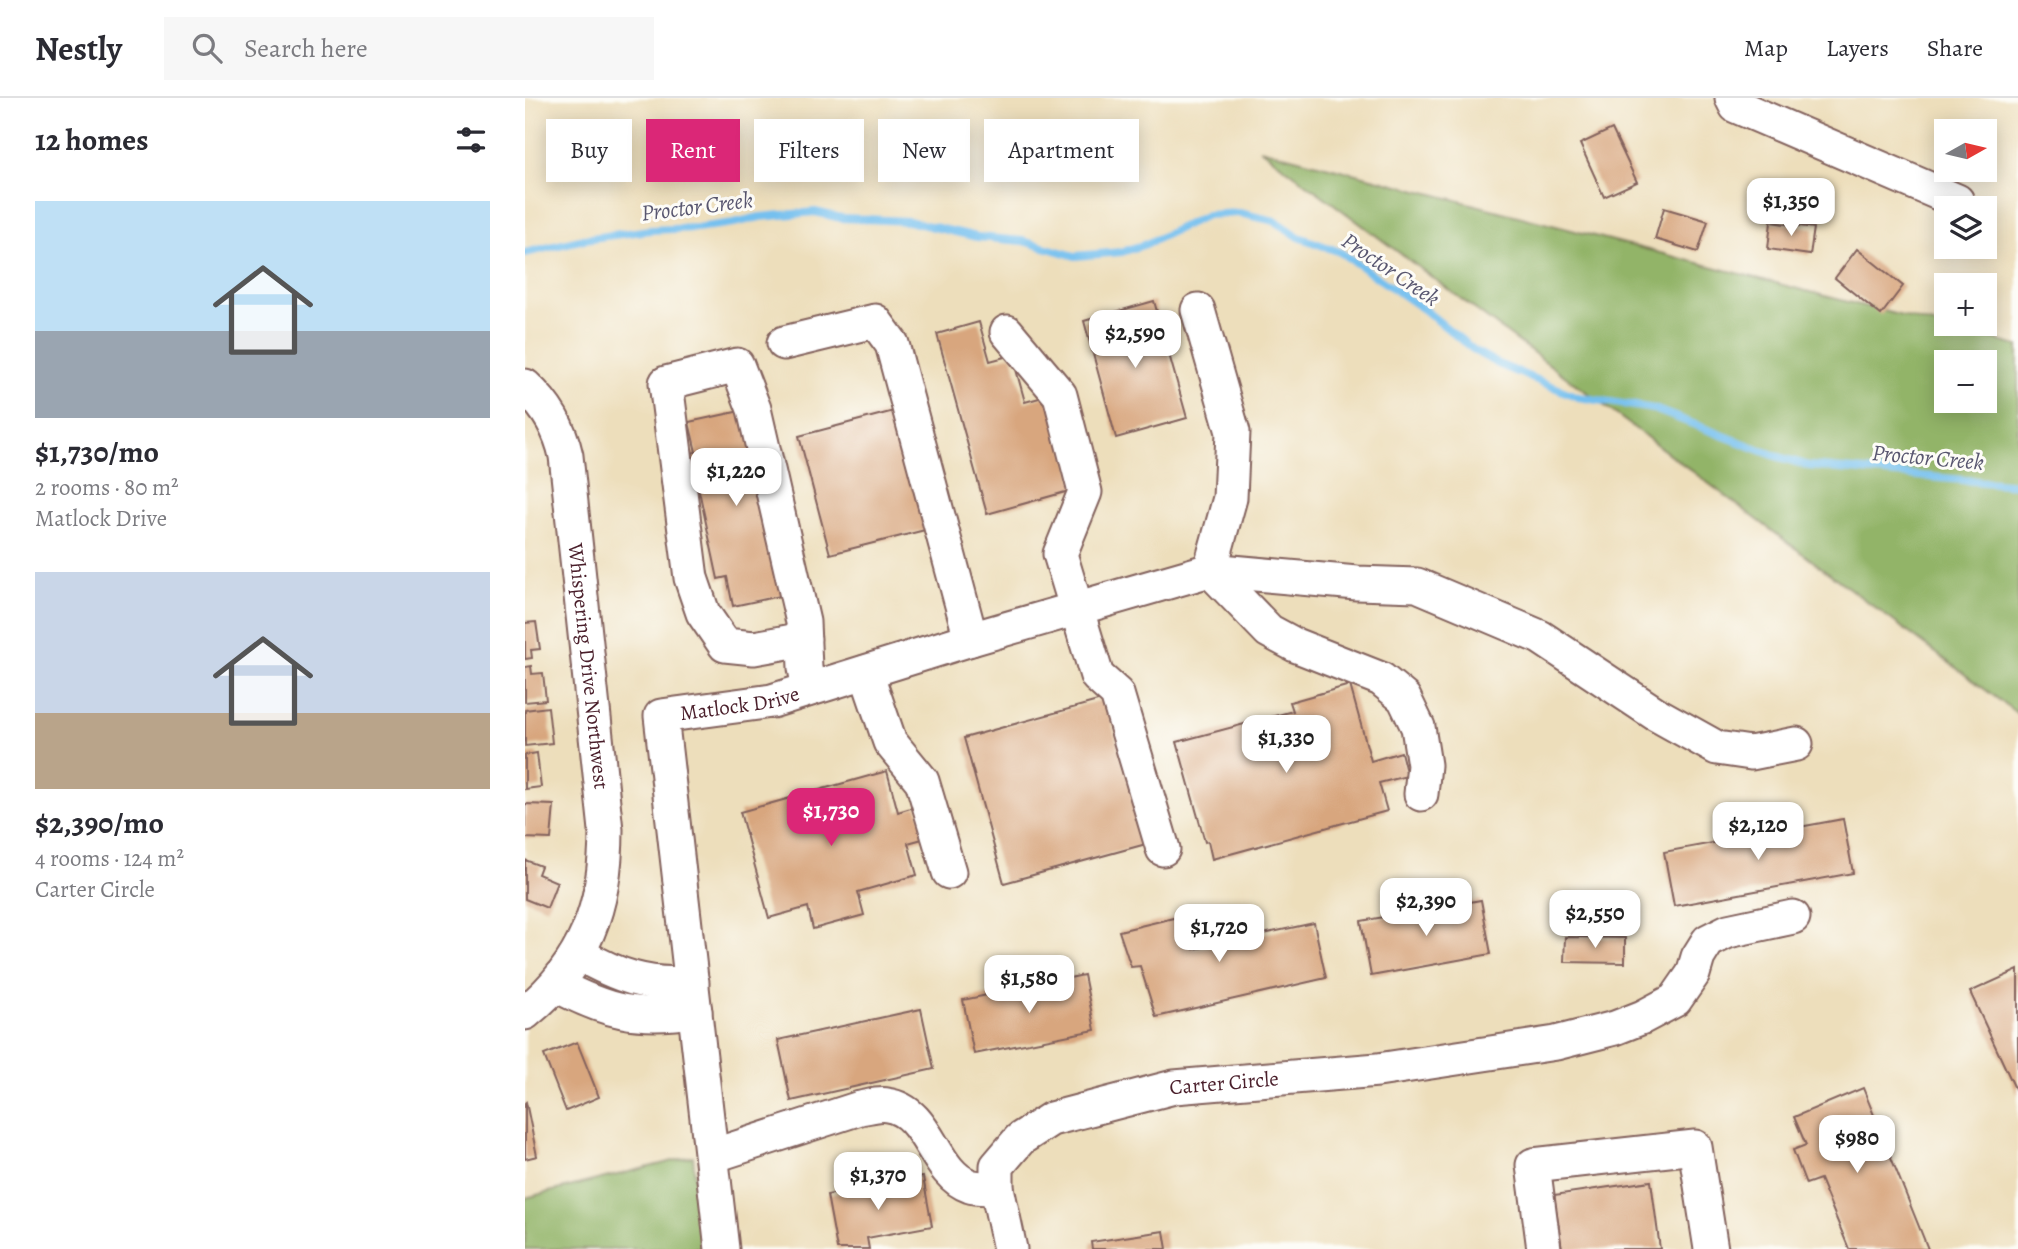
<!DOCTYPE html>
<meta charset="utf-8">
<style>
:root{--surface:#fff;--page:#f7f7f7;--text:#2b2b33;--muted:#7c7c81;--line:#e1e1e2;--accent:#db2777}
body{margin:0;font-family:Alegreya,serif;background:var(--page);color:var(--text);height:100vh;display:flex;flex-direction:column;font-size:26px;white-space:nowrap}
*{box-sizing:border-box;margin:0}
p{font-size:23px;color:var(--muted)}
.icon{flex:none;width:38px;height:38px;fill:none;stroke:currentColor;stroke-width:2;stroke-linecap:round;stroke-linejoin:round}
.map{position:relative;flex:1;overflow:hidden}
.sheet{display:flex;flex-direction:column;background:var(--surface);width:525px}
.sheet>*{flex:none}
.guide{position:absolute;left:21px;top:21px;width:665px;height:63px;display:flex;gap:14px}
.needle{width:46px;rotate:82deg}
.buttons{position:absolute;left:1409px;top:21px;display:grid;gap:14px}
.buttons a{display:grid;place-items:center;width:63px;height:63px;border-radius:0px;background:var(--surface);box-shadow:0 4px 18px #0003;font-size:35px}
.price{position:absolute;translate:-50% -60px;padding:0 16px;border-radius:14px;background:#fff;color:#222;font-size:23px;line-height:46px;filter:drop-shadow(0 2px 4px #0008)}
.price::after{content:'';position:absolute;left:50%;top:42px;width:21px;height:16px;margin-left:-10px;background:inherit;clip-path:polygon(0 0,100% 0,50% 100%)}
.price.active{background:var(--accent);color:#fff}
ul{padding:0;list-style:none}
li{display:grid;align-content:center;gap:14px;height:371px;padding:0 35px}
li span{display:grid;place-items:center;height:217px;border-radius:0px;color:#555}
li>.icon{margin-inline-start:auto}
span .icon{width:126px;height:126px;fill:#fffc;stroke-width:1}
li b{font-size:30px}
h2{display:flex;justify-content:space-between;align-items:center;height:84px;padding:0 35px;font-size:30px}
.pill{padding:0 24px;border-radius:0px;background:var(--surface);box-shadow:0 4px 18px #0003;font-size:24px;line-height:63px}
.pill.active{background:var(--accent);color:#fff}
header{display:flex;align-items:center;gap:42px;box-sizing:border-box;height:98px;padding:0 35px;background:var(--surface);border-bottom:2px solid var(--line)}
header strong{font-size:33px}
nav{display:flex;gap:38px;margin-inline-start:auto;font-size:24px}
.search{width:490px;height:63px;background:var(--page);display:flex;align-items:center;gap:18px;box-sizing:border-box;padding:0 24px;border-radius:0px;color:var(--muted);font-size:26px}
main{display:flex;flex:1;min-height:0}
.map>svg:first-child{display:block}
.forest{fill:#92b468;stroke:#6e6a4a;stroke-width:2;fill-rule:evenodd}
.lines{fill:none;stroke-linecap:round;stroke-linejoin:round}
.stream{stroke:#75c0ef;stroke-width:8}
.building{fill:#d8a67e}
.minor-casing{stroke:#83625d;stroke-width:37}
.minor{stroke:#fff;stroke-width:33}
.labels{text-anchor:middle;stroke-width:6;stroke-linejoin:round;paint-order:stroke}
.street-label{font-size:21px;fill:#4a1f2b;stroke:#fdfcf7}
.water-label{font-size:23px;font-style:italic;fill:#595770;stroke:#fdfcf7}
</style>
<header>
<strong>Nestly</strong>
<div class="search"><svg class="icon" aria-label="search" viewBox="0 0 24 24"><circle cx="10" cy="10" r="6"/><path d="M15 15l6 6"/></svg>Search here</div>
<nav><a>Map</a><a>Layers</a><a>Share</a></nav>
</header>
<main>
<section class="sheet">
<h2>12 homes<svg class="icon" aria-label="filters" viewBox="0 0 24 24"><path d="M4 7h16M4 17h16"/><circle cx="9" cy="7" r="2"/><circle cx="15" cy="17" r="2"/></svg></h2>
<ul>
<li><span style="background:linear-gradient(#bfe0f5 60%,#9aa5b1 0)"><svg class="icon" aria-label="home" viewBox="0 0 24 24"><path d="M3 11l9-7 9 7M6 9v11h12V9"/></svg></span><div><b>$1,730/mo</b><p>2 rooms · 80 m²</p><p>Matlock Drive</p></div></li>
<li><span style="background:linear-gradient(#c9d6e8 65%,#b9a48a 0)"><svg class="icon" aria-label="home" viewBox="0 0 24 24"><path d="M3 11l9-7 9 7M6 9v11h12V9"/></svg></span><div><b>$2,390/mo</b><p>4 rooms · 124 m²</p><p>Carter Circle</p></div></li>
</ul>
</section>
<div class="map">
<svg width="1493" height="1151" viewBox="0 0 1493 1151">
<rect width="100%" height="100%" fill="#fdfcf7"/>
<filter id="ink" filterUnits="userSpaceOnUse"><feTurbulence type="fractalNoise" baseFrequency=".0143" numOctaves="2"/><feDisplacementMap in="SourceGraphic" scale="14" xChannelSelector="R" yChannelSelector="G"/><feConvolveMatrix kernelMatrix="1 2 1 2 8 2 1 2 1" color-interpolation-filters="sRGB"/></filter>
<filter id="wash" filterUnits="userSpaceOnUse"><feTurbulence type="fractalNoise" baseFrequency=".00686" numOctaves="4" result="noise"/><feDisplacementMap in="SourceGraphic" scale="28" xChannelSelector="R" yChannelSelector="G"/><feGaussianBlur stdDeviation="1.57" result="paint"/><feColorMatrix in="noise" values="0 0 0 0 0 0 0 0 0 0 0 0 0 0 0 0 0 1.4 0 .05"/><feComposite in="paint" operator="in"/></filter>
<g filter="url(#wash)">
<rect width="100%" height="100%" fill="#eddebb"/>
<g class="forest">
<path d="M735,51L1493,248V616ZM1421,264H1460V303H1421Z"/>
<path d="M168,1058L176,1151H0V1100Z"/>
</g>
<g class="lines">
<path class="stream" d="M0,155L59,141L125,132L172,130L209,125L235,119L290,114L316,120L383,123L452,139L498,143L550,158L597,154L621,146L682,117L714,115L750,123L774,139L815,154L901,213L950,253L973,266L1053,299L1129,311L1251,358L1284,368L1493,387"/>
</g>
<g id="blocks">
<g class="building">
<path d="M1087,31L1112,84L1079,99L1055,46Z"/>
<path d="M1139,110L1183,123L1173,154L1130,141Z"/>
<path d="M1246,124L1289,130L1285,157L1243,151Z"/>
<path d="M1332,151L1378,188L1356,217L1310,180Z"/>
<path d="M629,203L662,320L591,340L559,223Z"/>
<path d="M454,224L465,263L487,257L500,304L525,297L551,391L462,416L412,236Z"/>
<path d="M220,312L260,497L208,508L202,479L193,481L166,355L171,354L164,324Z"/>
<path d="M369,313L400,432L305,456L274,338Z"/>
<path d="M11,524L15,551L6,552L7,560L0,561V525Z"/>
<path d="M6,568L7,576L18,575L21,602L0,604V569Z"/>
<path d="M825,587L846,663L876,654L882,678L854,685L862,713L687,761L683,743L680,744L652,644L768,613L765,604Z"/>
<path d="M580,601L621,746L479,785L439,640Z"/>
<path d="M23,609L27,645L0,648V612Z"/>
<path d="M12,655L16,689L0,691V657Z"/>
<path d="M362,673L373,714L392,708L401,740L383,745L392,777L333,794L339,817L288,831L283,809L244,820L215,714Z"/>
<path d="M0,706L29,707L26,741L0,740Z"/>
<path d="M1318,721L1328,775L1149,808L1139,754Z"/>
<path d="M0,762L16,768L13,776L32,784L22,810L0,801Z"/>
<path d="M956,802L966,856L846,878L836,823Z"/>
<path d="M661,817L669,851L789,825L801,880L631,919L615,868L606,869L594,833Z"/>
<path d="M1040,839L1100,840V865L1039,864Z"/>
<path d="M1493,872V997L1445,894Z"/>
<path d="M559,877L570,932L449,956L438,902Z"/>
<path d="M396,911L409,971L266,1003L253,942Z"/>
<path d="M52,944L74,999L41,1013L19,957Z"/>
<path d="M1338,990L1403,1151H1324L1295,1081L1281,1086L1268,1052L1281,1047L1269,1019Z"/>
<path d="M1,1004L12,1058L0,1061V1005Z"/>
<path d="M398,1079L407,1128L342,1140L344,1151H312L302,1097Z"/>
<path d="M1126,1083L1135,1151H1037L1029,1097Z"/>
<path d="M639,1133L642,1151H567L566,1144Z"/>
</g>
</g>
</g>
<g filter="url(#ink)">
<use href="#blocks" fill-opacity="0" stroke="#83625d" stroke-width="2"/>
<g class="lines">
<g class="minor-casing">
<g id="minor">
<path d="M1207,0L1211,8L1432,103"/>
<path d="M673,212L708,334L705,400L685,472"/>
<path d="M482,234L535,297L560,394L535,456L572,578L592,596L638,751"/>
<path d="M259,245L350,223L367,246L446,541"/>
<path id="s1" d="M0,288C22,308 35,330 41,358L81,732C81,808 60,867 0,915"/>
<path d="M685,472L744,533L770,547L856,581L879,600L893,629L899,667L896,696"/>
<path d="M279,541L229,550L200,547L178,515L166,480L141,285L212,267L229,311L278,524L280,570L284,591"/>
<path d="M341,574L365,644L397,683L424,774"/>
<path d="M54,856C91,877 123,890 167,884"/>
<path d="M31,887C82,914 112,921 170,913"/>
<path d="M187,1058L335,1010C343,1009 354,1005 362,1007C405,1013 407,1075 445,1088C453,1091 464,1089 472,1090"/>
<path id="s2" d="M197,1151L136,618L247,603L446,541L685,472L832,485L892,487L1015,539L1131,616L1192,650L1226,655L1271,646"/>
<path id="s3" d="M485,1151L472,1090V1068L495,1041L526,1021L649,989L853,972L1031,945L1090,930L1118,919L1150,902L1168,876L1173,859L1183,843L1203,833L1268,819"/>
<path d="M1019,1151L1008,1067L1170,1049L1186,1151"/>
</g>
</g>
<use href="#minor" class="minor"/>
</g>
</g>
<g class="labels">
<g class="street-label">
<text dy="7" stroke="none"><textPath href="#s1" startOffset="294">Whispering Drive Northwest</textPath></text>
<text dy="7" stroke="none"><textPath href="#s2" startOffset="616">Matlock Drive</textPath></text>
<text dy="7" stroke="none"><textPath href="#s3" startOffset="334">Carter Circle</textPath></text>
</g>
<g class="water-label">
<text transform="translate(172 108) rotate(-7)" y="8">Proctor Creek</text>
<text transform="translate(866 171) rotate(34)" y="8">Proctor Creek</text>
<text transform="translate(1403 359) rotate(5)" y="8">Proctor Creek</text>
</g>
</g>
</svg>
<div class="buttons">
<a><svg class="needle" viewBox="-14 -14 28 28"><path d="M0-13l5 13h-10z" fill="#e53935"/><path d="M0 13l5-13h-10z" fill="#7c7c81"/></svg></a>
<a><svg class="icon" aria-label="layers" viewBox="0 0 24 24"><path d="M12 4l9 5-9 5-9-5zM3 14l9 5 9-5"/></svg></a>
<a>+</a>
<a>−</a>
</div>
<b class="price" style="left:1266px;top:140px">$1,350</b>
<b class="price" style="left:610px;top:272px">$2,590</b>
<b class="price" style="left:211px;top:410px">$1,220</b>
<b class="price" style="left:761px;top:677px">$1,330</b>
<b class="price active" style="left:306px;top:750px">$1,730</b>
<b class="price" style="left:1233px;top:764px">$2,120</b>
<b class="price" style="left:901px;top:840px">$2,390</b>
<b class="price" style="left:1070px;top:852px">$2,550</b>
<b class="price" style="left:694px;top:866px">$1,720</b>
<b class="price" style="left:504px;top:917px">$1,580</b>
<b class="price" style="left:1332px;top:1077px">$980</b>
<b class="price" style="left:353px;top:1114px">$1,370</b>
<div class="guide">
<a class="pill">Buy</a>
<a class="pill active">Rent</a>
<a class="pill">Filters</a>
<a class="pill">New</a>
<a class="pill">Apartment</a>
</div>
</div>
</main>
